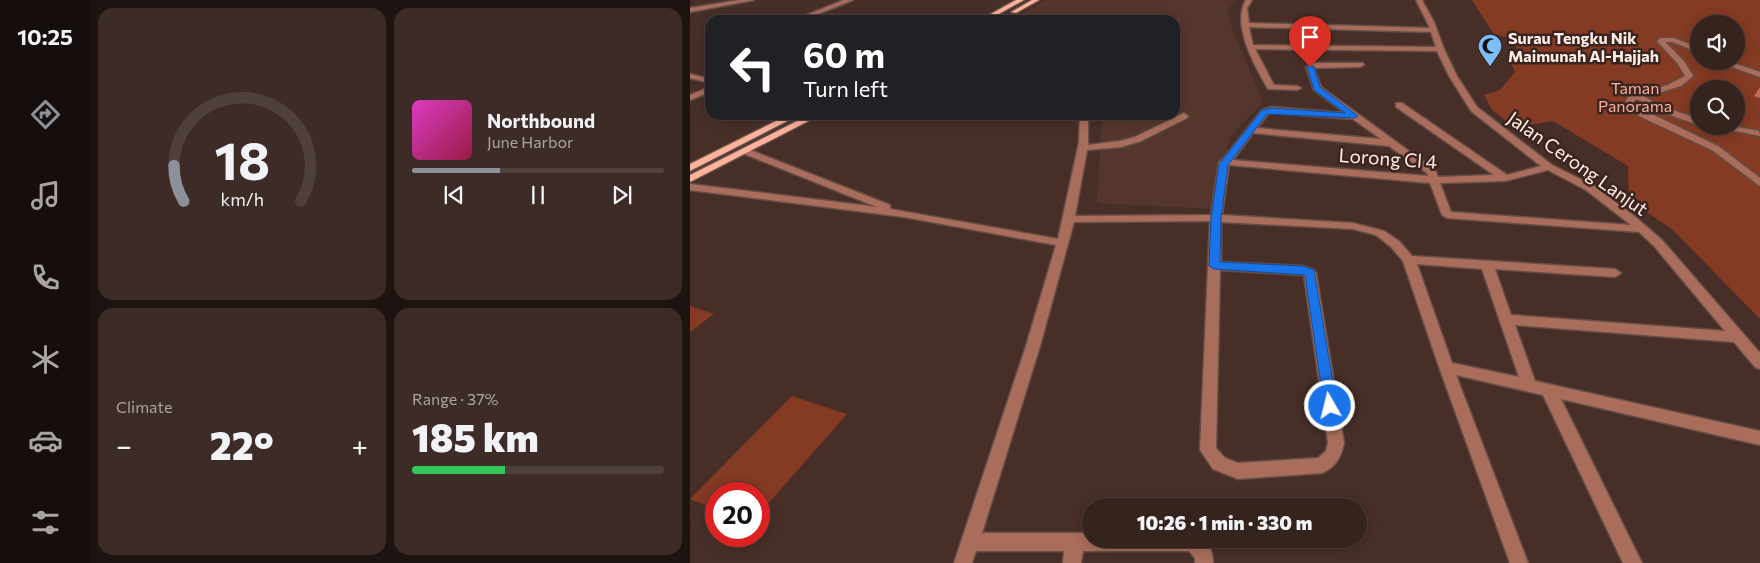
<!DOCTYPE html>
<html lang="en">
<head>
<meta charset="utf-8">
<style>
	:root { --surface:#35231e; --page:#3d2b27; --text:#f1f3f6; --muted:#aaa4a4; --line:#4f403c; --accent:#8c9099 }
	body { margin:0; font-family:Commissioner,sans-serif; background:var(--page); color:var(--text); height:100vh; display:flex; flex-direction:column; font-size:19px; white-space:nowrap }
	* { box-sizing:border-box; margin:0 }
	p { font-size:16px; color:var(--muted) }
	.icon { flex:none; width:28px; height:28px; fill:none; stroke:currentColor; stroke-width:2; stroke-linecap:round; stroke-linejoin:round }
	.map { position:relative; flex:1; overflow:hidden }
	.details { display:flex; flex-direction:column; gap:8px; padding:8px; background:#1d1310; width:600px }
	.details>* { flex:none }
	.guide { position:absolute; left:15px; top:15px; width:475px; height:105px; border-radius:15px; box-shadow:0 2px 12px #0003,0 0 0 1px var(--line); background:#202124; color:#fff; overflow:hidden }
	.fabs { position:absolute; left:1000px; top:15px; display:grid; gap:10px }
	.fabs a { display:grid; place-items:center; width:55px; height:55px; border-radius:50%; background:var(--surface); box-shadow:0 2px 12px #0003,0 0 0 1px var(--line); font-size:25px }
	.speed { position:absolute; left:15px; top:482px; display:flex; gap:10px; font-size:25px; font-weight:700; text-align:center }
	.speed>* { display:grid; place-content:center; width:65px; height:65px; border-radius:50%; background:var(--surface); box-shadow:0 2px 12px #0003,0 0 0 1px var(--line); line-height:1 }
	.speed .limit { border:8px solid #d22; background:#fff; color:#111 }
	.pin { position:absolute; display:grid; place-items:center; width:42px; height:42px; color:#fff; margin:-51px -21px; border-radius:50% 50% 50% 0; rotate:-45deg; box-shadow:0 0 5px #0007 }
	.pin .icon { rotate:45deg }
	.me { position:absolute; width:55px; margin:-28px; rotate:352deg; stroke-linejoin:round; filter:drop-shadow(0 0 4px #0008) }
	.turn { display:flex; align-items:center; gap:18px; height:105px; padding:0 15px; font-size:22px }
	.turn .icon { width:65px; height:65px; stroke-width:2.5 }
	.turn b { display:block; font-size:35px; line-height:42px }
	.big { font-size:38px; font-weight:800; line-height:1.1 }
	.details .card { flex:1; display:flex; flex-direction:column; justify-content:center; gap:8px; min-width:0; padding:0 18px; border-radius:15px; background:var(--page) }
	.details .dial { align-items:center; gap:0 }
	.dial svg { height:130px; overflow:visible; fill:none; stroke:var(--line); stroke-width:7; stroke-linecap:round; text-anchor:middle }
	.dial text { fill:var(--text); stroke:none }
	.song { display:flex; align-items:center; gap:15px }
	.cover { width:60px; height:60px; border-radius:8px; background:linear-gradient(135deg,hsl(310 70% 55%),hsl(340 70% 35%)) }
	.played { height:5px; border-radius:2px; background:linear-gradient(90deg,var(--accent) 35%,var(--line) 35%) }
	.keys { display:flex; justify-content:space-around; direction:ltr }
	.heat { display:flex; justify-content:space-between; align-items:center; font-size:28px; direction:ltr }
	.charge { height:8px; border-radius:4px; background:linear-gradient(90deg,#34c759 37%,var(--line) 0) }
	.details .tiles { flex:1; display:grid; gap:8px; grid-template-columns:repeat(2,1fr) }
	.trip { position:absolute; left:392px; top:498px; width:285px; height:50px; border-radius:25px; background:var(--surface); box-shadow:0 2px 12px #0003,0 0 0 1px var(--line); font-weight:800; line-height:50px; text-align:center }
	main { display:flex; flex:1; min-height:0 }
	.tab-bar { display:flex; flex-direction:column; width:90px; justify-content:space-around; align-items:center; background:#150e0c; color:var(--muted) }
	.tab-bar .icon { width:35px; height:35px }
	.tab-bar .selected { color:var(--accent) }
	.tab-bar b { font-size:22px; color:var(--text) }
	.map>svg:first-child { display:block }
	.built { fill:#55362d }
	.green { fill:#843a23; fill-rule:evenodd }
	.lines { fill:none; stroke-linecap:round; stroke-linejoin:round }
	.minor-casing { stroke:#644e47; stroke-width:3 }
	.major-casing { stroke:#644e47; stroke-width:3 }
	.minor { fill:#aa6d5b; fill-rule:evenodd }
	.major { fill:#feb29b; fill-rule:evenodd }
	.wall { fill:#bf6d54 }
	.route { fill:#1a73e8; stroke:#114b97 }
	.labels { text-anchor:middle; dominant-baseline:central; stroke-width:5; stroke-linejoin:round; paint-order:stroke }
	.far-poi-label { font-size:16px; font-weight:bold; fill:#ffefea; stroke:#3c251e; text-anchor:start }
	.far-park-label { font-size:16px; fill:#fab09a; stroke:#3c251e }
	.street-label { font-size:19px; fill:#ffefea; stroke:#3c251e }
</style>
</head>
<body>
<main>
<nav class="tab-bar">
<b>10:25</b>
<svg class="icon selected" aria-label="directions" viewBox="0 0 24 24"><path d="M12 3l9 9-9 9-9-9zM9 14v-3h6M13 9l2 2-2 2"/></svg>
<svg class="icon" aria-label="music" viewBox="0 0 24 24"><path d="M9 18V5l10-2v13"/><circle cx="6" cy="18" r="3"/><circle cx="16" cy="16" r="3"/></svg>
<svg class="icon" aria-label="phone" viewBox="0 0 24 24"><path d="M5 4h4l2 5-3 2q2 4 5 5l2-3 5 2v4C11 20 4 13 5 4z"/></svg>
<svg class="icon" aria-label="climate" viewBox="0 0 24 24"><path d="M12 3v18M4 7l16 10M4 17L20 7"/></svg>
<svg class="icon" aria-label="car" viewBox="0 0 24 24"><path d="M5 17H2v-5l4-1 3-4h7l3 4 3 1v5h-3M9 17h6M6 11h13"/><circle cx="7" cy="17" r="2"/><circle cx="17" cy="17" r="2"/></svg>
<svg class="icon" aria-label="filters" viewBox="0 0 24 24"><path d="M4 7h16M4 17h16"/><circle cx="9" cy="7" r="2"/><circle cx="15" cy="17" r="2"/></svg>
</nav>
<section class="details">
<div class="tiles">
<div class="card dial"><svg viewBox="0 0 100 80">
<path d="M14 69A42 42 0 1 1 86 69"/>
<path d="M14 69A42 42 0 0 1 8 47" stroke="#8c9099"/>
<text x="50" y="56" font-size="32" font-weight="700">18</text>
<text x="50" y="72" font-size="11">km/h</text>
</svg></div>
<div class="card">
<div class="song"><i class="cover"></i><div><b>Northbound</b><p>June Harbor</p></div></div>
<div class="played"></div>
<div class="keys"><svg class="icon" aria-label="previous" viewBox="0 0 24 24"><path d="M18 5L8 12l10 7zM5 5v14"/></svg><svg class="icon" aria-label="pause" viewBox="0 0 24 24"><path d="M8 5v14M16 5v14"/></svg><svg class="icon" aria-label="next" viewBox="0 0 24 24"><path d="M6 5l10 7-10 7zM19 5v14"/></svg></div>
</div>
<div class="card"><p>Climate</p>
<div class="heat"><a>−</a><b class="big">22°</b><a>+</a></div>
</div>
<div class="card"><p>Range · 37%</p><b class="big">185 km</b><div class="charge"></div></div>
</div>
</section>
<div class="map">
<svg width="1070" height="563" viewBox="0 0 1070 563">
	<rect width="100%" height="100%" fill="#472f28"/>
	<polygon class="built" points="357,0 547,0 537,10 543,31 573,102 539,138 527,209 407,203 412,115 485,115 485,20 320,20"/>
	<g class="green">
		<path d="M782,0h288v319l-87,-89 -44,-30 -1,-34 -75,-45 -39,6 -22,-17 -8,-15 16,-5 15,-18 -4,-9 13,-4 -13,-20 -18,-6zM1009,24h37v37h-37zM1009,89h37v37h-37z"/>
		<polygon points="0,306 24,314 0,332"/>
		<polygon points="102,396 157,414 69,514 69,494 26,494 26,509 0,499"/>
	</g>
	<g class="lines">
		<defs>
			<g id="minor">
				<polygon points="50,0 64,0 0,12 0,8"/>
				<polygon points="154,0 163,0 113,20 104,20"/>
				<path d="M556,0h6l-5,8 2,15 181,5 -14,-28h6l12,22 10,27 13,27 20,31 75,58 42,21 39,29 29,25 98,113v16l-5,-2 -21,-25 -219,-17 20,56 225,50v14l-199,-46 81,164h-19l-80,-168 -87,-20 72,188h-18l-71,-196 -36,-106 -12,-14 -15,-12 -23,-6 -132,-7v40l82,4 11,4 2,3 28,170c-3,14 -8,24 -22,30l-84,6 -25,-10 -13,-19 10,-229 -136,1 -34,124 -58,187h109v6h112c7,8 10,13 10,24h-18v-5l-6,-7h-106l-2,12h-18l1,-12h-88l-4,12h-18l72,-217 30,-101 -152,-28 -214,-27v-6l187,23 -135,-54 -2,-2 5,-3 145,57v4l168,30 21,-97 1,-27h8v30l32,-4 15,-4 49,-24 4,3 -1,2 -46,23 -20,6 -34,3 -12,66 136,-1 8,-53 4,-3 39,-49 10,-3 73,6 -31,-23 -8,-23 8,-4h49l1,2 -4,2 -46,1 7,19 114,83 3,7 56,-2 -98,-68v-4h6l105,72 34,-9 -70,-55 -22,-35 -12,-25 -182,-2 19,36 23,1 4,2 -4,2 -29,-1c-13,-22 -37,-65 -22,-89zM559,27l182,5 5,15 -183,-2zM582,113l81,6 28,20 -124,-11 11,-14zM563,133l136,13 38,27 1,3 -195,-16zM539,165l201,18 12,32 5,3 192,14 15,14 71,85 -214,-16 -16,-46 120,8 6,-4 -6,-4 -203,-13 -13,-15 -15,-10 -31,-8 -131,-8zM858,170l38,20 45,35 -180,-13 -11,-29 65,-2zM727,264l65,5 37,108 -67,-14zM530,270l84,5 24,168 -2,8 -8,7 -80,5 -13,-5 -9,-10z"/>
				<polygon points="984,38 1009,48 1009,53 983,42 975,42 994,61 1003,76 991,86 955,97 971,106 1009,119 1009,125 965,110 947,99 944,101 945,106 1028,146 1070,178 1070,186 1022,150 949,116 937,107 936,101 939,96 978,85 995,76 988,64 967,41 971,38"/>
				<polygon points="1025,61 1037,61 1070,72 1070,77"/>
				<polygon points="0,74 20,79 20,83 0,78"/>
				<polygon points="20,87 20,92 0,100 0,95"/>
				<polygon points="1022,126 1042,126 1069,131 1070,136"/>
			</g>
			<g id="major">
				<polygon points="326,0 334,0 298,20 290,20"/>
				<polygon points="342,0 349,0 326,13 321,12"/>
				<polygon points="98,115 109,115 0,171 0,164"/>
				<polygon points="119,115 130,115 0,182 0,175"/>
			</g>
		</defs>
		<use href="#minor" class="minor-casing"/>
		<use href="#major" class="major-casing"/>
		<use href="#minor" class="minor"/>
		<use href="#major" class="major"/>
	</g>
	<polygon class="wall" points="1070,87 1070,98 1064,96"/>
	<polygon class="route" points="620,65 624,67 630,87 668,116 664,118 577,114 538,165 531,218 530,262 613,266 624,270 647,406 645,411 640,412 636,411 634,406 615,275 524,269 519,266 521,218 529,164 572,110 582,108 655,113 624,90 617,67"/>
	<defs>
		<symbol id="mosque-pin" viewBox="-11 -11 22 30"><path d="M0 17L-7.5 6A9.5 9.5 0 1 1 7.5 6Z" fill="#7dbef9" stroke="#3c251e"/><path d="M3.5-4.9A6 6 0 1 0 3.5 4.9A5 5 0 1 1 3.5-4.9Z" fill="#111"/></symbol>
	</defs>
	<g fill-rule="evenodd">
		<use href="#mosque-pin" x="786" y="32" width="28" height="38"/>
	</g>
	<g class="labels">
		<g class="far-poi-label">
			<text x="818" y="37">Surau Tengku Nik<tspan x="818" dy="18">Maimunah Al-Hajjah</tspan></text>
		</g>
		<g class="far-park-label">
			<text x="945" y="87">Taman<tspan x="945" dy="18">Panorama</tspan></text>
		</g>
		<g class="street-label">
			<text transform="translate(698 158) rotate(4)">Lorong Cl 4</text>
			<text transform="translate(888 163) rotate(35)">Jalan Cerong Lanjut</text>
		</g>
	</g>
</svg>
<div class="fabs">
<a><svg class="icon" aria-label="sound" viewBox="0 0 24 24"><path d="M4 9h4l5-4v14l-5-4H4zM17 9q2 3 0 6"/></svg></a>
<a><svg class="icon" aria-label="search" viewBox="0 0 24 24"><circle cx="10" cy="10" r="6"/><path d="M15 15l6 6"/></svg></a>
</div>
<div class="speed"><div class="limit">20</div></div>
<div class="pin" style="left:620px;top:67px;background:#d93025"><svg class="icon" aria-label="arrive" viewBox="0 0 24 24"><path d="M6 21V4h12l-3 4 3 4H6"/></svg></div>
<svg class="me" style="left:640px;top:406px" viewBox="-20 -20 40 40"><circle r="17" fill="#1a73e8" stroke="#fff" stroke-width="3"/><path d="M0-11L8 9 0 5-8 9z" fill="#fff"/></svg>
<div class="trip">10:26 · 1 min · 330 m</div>
<div class="guide">
<div class="turn"><svg class="icon" aria-label="left" viewBox="0 0 24 24"><path d="M17 20v-9H6M10 6l-5 5 5 5"/></svg><div><b>60 m</b>Turn left</div></div>
</div>
</div>
</main>
</body>
</html>
